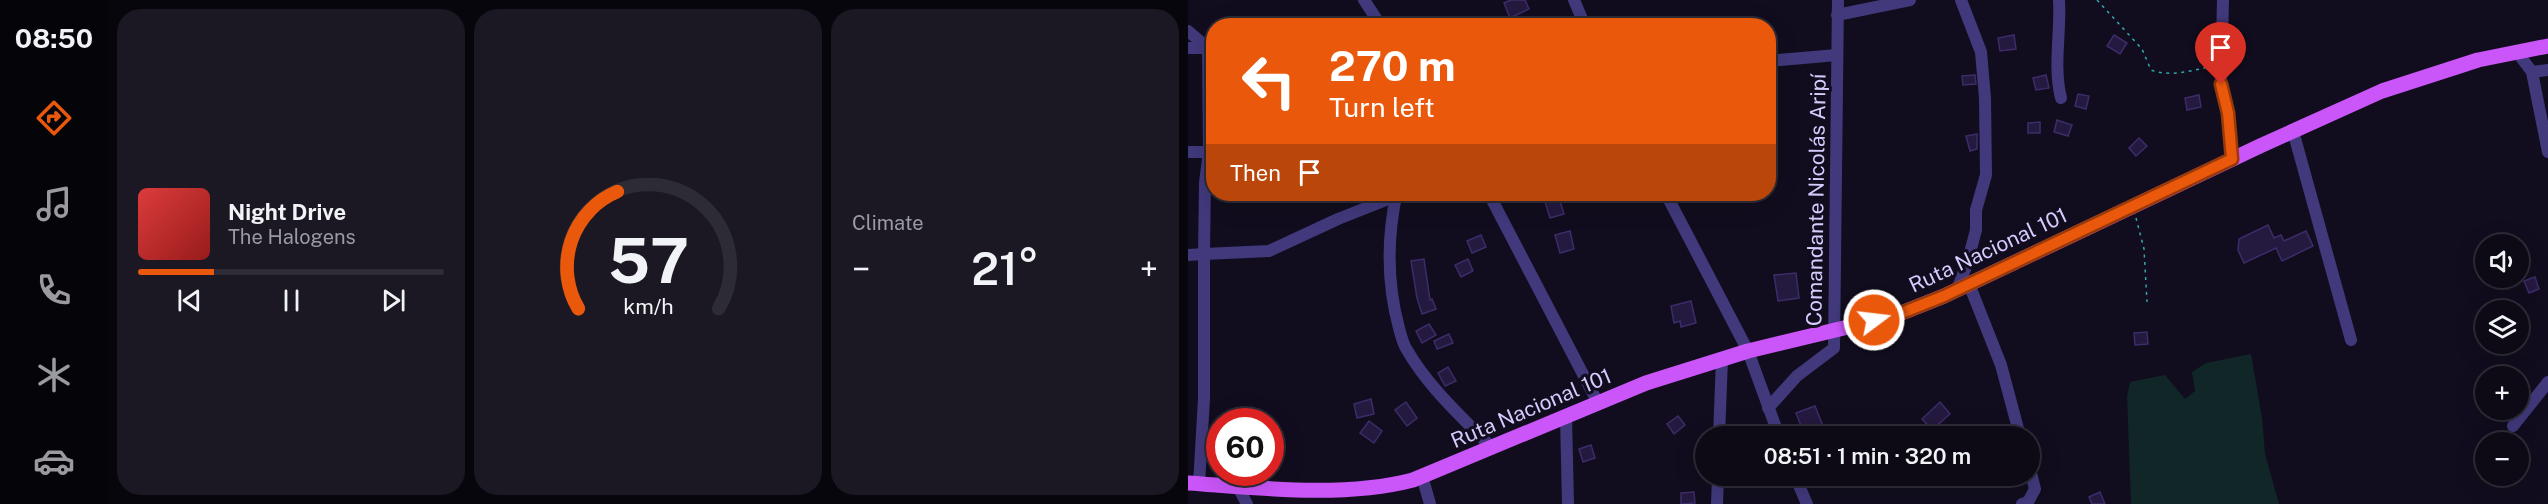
<!DOCTYPE html>
<html lang="en">
<head>
<meta charset="utf-8">
<style>
	:root { --surface:#0d0a16; --page:#1b1823; --text:#f1f3f6; --muted:#9a9aa1; --line:#2d2b35; --accent:#ea580c }
	body { margin:0; font-family:"Public Sans",sans-serif; background:var(--page); color:var(--text); height:100vh; display:flex; flex-direction:column; font-size:22px; white-space:nowrap }
	* { box-sizing:border-box; margin:0 }
	p { font-size:20px; color:var(--muted) }
	.icon { flex:none; width:33px; height:33px; fill:none; stroke:currentColor; stroke-width:2; stroke-linecap:round; stroke-linejoin:round }
	.map { position:relative; flex:1; overflow:hidden }
	.side { display:flex; flex-direction:column; gap:9px; padding:9px; background:#07060c; width:1080px }
	.side>* { flex:none }
	.hud { position:absolute; left:18px; top:18px; width:570px; height:183px; border-radius:24px; box-shadow:0 6px 24px #0002,0 0 0 2px var(--line); background:#ea580c; color:#fff; overflow:hidden }
	.controls { position:absolute; left:1287px; top:234px; display:grid; gap:12px }
	.controls a { display:grid; place-items:center; width:54px; height:54px; border-radius:50%; background:var(--surface); box-shadow:0 6px 24px #0002,0 0 0 2px var(--line); font-size:30px }
	.speed { position:absolute; left:18px; top:408px; display:flex; gap:12px; font-size:30px; font-weight:700; text-align:center }
	.speed>* { display:grid; place-content:center; width:78px; height:78px; border-radius:50%; background:var(--surface); box-shadow:0 6px 24px #0002,0 0 0 2px var(--line); line-height:1 }
	.speed .limit { border:9px solid #d22; background:#fff; color:#111 }
	.pin { position:absolute; display:grid; place-items:center; width:51px; height:51px; color:#fff; margin:-62px -26px; border-radius:50% 50% 50% 0; rotate:-45deg; box-shadow:0 0 6px #0007 }
	.pin .icon { rotate:45deg }
	.me { position:absolute; width:66px; margin:-33px; rotate:75deg; stroke-linejoin:round; filter:drop-shadow(0 0 4px #0008) }
	.turn { display:flex; align-items:center; gap:21px; height:126px; padding:0 24px; font-size:27px }
	.turn .icon { width:78px; height:78px; stroke-width:2.5 }
	.turn b { display:block; font-size:42px; line-height:51px }
	.then { display:flex; align-items:center; height:57px; padding:0 24px; background:#0003; gap:12px; font-size:22px }
	.big { font-size:45px; font-weight:600; line-height:1.1 }
	.side .tile { flex:1; display:flex; flex-direction:column; justify-content:center; gap:9px; min-width:0; padding:0 21px; border-radius:24px; background:var(--page) }
	.side .dial { align-items:center; gap:0 }
	.dial svg { height:156px; overflow:visible; fill:none; stroke:var(--line); stroke-width:7; stroke-linecap:round; text-anchor:middle }
	.dial text { fill:var(--text); stroke:none }
	.song { display:flex; align-items:center; gap:18px }
	.cover { width:72px; height:72px; border-radius:9px; background:linear-gradient(135deg,hsl(0 70% 55%),hsl(0 70% 35%)) }
	.played { height:6px; border-radius:3px; background:linear-gradient(90deg,var(--accent) 25%,var(--line) 25%) }
	.keys { display:flex; justify-content:space-around; direction:ltr }
	.heat { display:flex; justify-content:space-between; align-items:center; font-size:33px; direction:ltr }
	.side .tiles { flex:1; display:grid; gap:9px; grid-template-columns:repeat(3,1fr) }
	.trip { position:absolute; left:507px; top:426px; width:345px; height:60px; border-radius:30px; background:var(--surface); box-shadow:0 6px 24px #0002,0 0 0 2px var(--line); font-weight:600; line-height:60px; text-align:center }
	main { display:flex; flex:1; min-height:0 }
	.tab-bar { display:flex; flex-direction:column; width:108px; justify-content:space-around; align-items:center; background:#050409; color:var(--muted) }
	.tab-bar .icon { width:42px; height:42px }
	.tab-bar .active { color:var(--accent) }
	.tab-bar b { font-size:27px; color:var(--text) }
	.map>svg:first-child { display:block }
	.green { fill:#102627 }
	.building { fill:#24193e; stroke:#3d2c69; stroke-width:1.5 }
	.lines { fill:none; stroke-linecap:round; stroke-linejoin:round }
	.path { stroke:#31a8ab; stroke-width:1.5; stroke-dasharray:3 4.5; stroke-linecap:butt }
	.minor { stroke:#41397b; stroke-width:12 }
	.major { stroke:#ca56f9; stroke-width:15 }
	.route-casing { stroke:#983908; stroke-width:15 }
	.route { stroke:#ea580c; stroke-width:10 }
	.labels { text-anchor:middle; dominant-baseline:central; stroke-width:6; stroke-linejoin:round; paint-order:stroke }
	.street-label { font-size:21px; fill:#d5cbfd; stroke:#110d1e }
</style>
</head>
<body>
<main>
<nav class="tab-bar">
<b>08:50</b>
<svg class="icon active" aria-label="directions" viewBox="0 0 24 24"><path d="M12 3l9 9-9 9-9-9zM9 14v-3h6M13 9l2 2-2 2"/></svg>
<svg class="icon" aria-label="music" viewBox="0 0 24 24"><path d="M9 18V5l10-2v13"/><circle cx="6" cy="18" r="3"/><circle cx="16" cy="16" r="3"/></svg>
<svg class="icon" aria-label="phone" viewBox="0 0 24 24"><path d="M5 4h4l2 5-3 2q2 4 5 5l2-3 5 2v4C11 20 4 13 5 4z"/></svg>
<svg class="icon" aria-label="climate" viewBox="0 0 24 24"><path d="M12 3v18M4 7l16 10M4 17L20 7"/></svg>
<svg class="icon" aria-label="car" viewBox="0 0 24 24"><path d="M5 17H2v-5l4-1 3-4h7l3 4 3 1v5h-3M9 17h6M6 11h13"/><circle cx="7" cy="17" r="2"/><circle cx="17" cy="17" r="2"/></svg>
</nav>
<section class="side">
<div class="tiles">
<div class="tile">
<div class="song"><i class="cover"></i><div><b>Night Drive</b><p>The Halogens</p></div></div>
<div class="played"></div>
<div class="keys"><svg class="icon" aria-label="previous" viewBox="0 0 24 24"><path d="M18 5L8 12l10 7zM5 5v14"/></svg><svg class="icon" aria-label="pause" viewBox="0 0 24 24"><path d="M8 5v14M16 5v14"/></svg><svg class="icon" aria-label="next" viewBox="0 0 24 24"><path d="M6 5l10 7-10 7zM19 5v14"/></svg></div>
</div>
<div class="tile dial"><svg viewBox="0 0 100 80">
<path d="M14 69A42 42 0 1 1 86 69"/>
<path d="M14 69A42 42 0 0 1 34 9" stroke="#ea580c"/>
<text x="50" y="56" font-size="32" font-weight="700">57</text>
<text x="50" y="72" font-size="11">km/h</text>
</svg></div>
<div class="tile"><p>Climate</p>
<div class="heat"><a>−</a><b class="big">21°</b><a>+</a></div>
</div>
</div>
</section>
<div class="map">
<svg width="1360" height="504" viewBox="0 0 1360 504">
	<rect width="100%" height="100%" fill="#110d1e"/>
	<polygon class="green" points="1063,354 1074,418 1077,454 1091,504 943,504 939,396 942,382 977,375 997,399 1007,391 1004,372 1018,363"/>
	<g class="building">
		<polygon points="323,0 337,0 341,9 322,18 316,3"/>
		<polygon points="826,35 828,49 812,51 810,38"/>
		<polygon points="926,35 939,43 932,54 919,46"/>
		<polygon points="787,75 788,84 775,85 774,76"/>
		<polygon points="858,75 861,88 848,90 845,78"/>
		<polygon points="890,94 901,96 898,109 887,106"/>
		<polygon points="1011,95 1013,107 999,110 997,98"/>
		<polygon points="869,120 884,125 880,136 866,132"/>
		<polygon points="852,122 852,133 840,133 840,123"/>
		<polygon points="789,134 789,149 782,151 778,136"/>
		<polygon points="951,138 959,146 948,156 941,148"/>
		<polygon points="371,198 376,214 362,218 357,202"/>
		<polygon points="1080,225 1086,238 1093,235 1096,241 1118,231 1125,246 1094,261 1088,248 1056,263 1050,250 1051,239"/>
		<polygon points="382,231 386,249 372,253 367,235"/>
		<polygon points="293,235 298,247 284,253 279,241"/>
		<polygon points="236,259 242,300 244,299 248,309 234,314 229,298 223,261"/>
		<polygon points="280,259 285,271 273,277 267,265"/>
		<polygon points="608,273 611,298 590,301 586,275"/>
		<polygon points="1347,277 1351,289 1341,293 1336,281"/>
		<polygon points="503,301 508,323 493,327 492,321 486,323 483,306"/>
		<polygon points="241,324 248,335 234,343 228,331"/>
		<polygon points="959,332 960,344 947,345 946,333"/>
		<polygon points="261,334 265,343 249,349 246,341"/>
		<polygon points="260,367 268,381 257,386 250,373"/>
		<polygon points="183,399 186,414 169,418 166,404"/>
		<polygon points="218,402 229,418 219,426 207,410"/>
		<polygon points="752,402 762,414 744,430 734,419"/>
		<polygon points="627,406 639,436 617,436 608,413"/>
		<polygon points="490,416 497,425 486,434 479,424"/>
		<polygon points="181,421 194,431 186,443 172,433"/>
		<polygon points="403,445 407,458 395,462 391,449"/>
		<polygon points="506,492 507,503 493,504 493,493"/>
		<polygon points="912,492 917,504 904,504 901,497"/>
	</g>
	<g class="lines">
		<g class="path">
			<path d="M909,0l45,49 9,21c19,7 39,1 58,-3"/>
			<polyline points="69,194 96,200 115,194"/>
			<polyline points="948,218 956,249 959,302"/>
		</g>
		<g class="minor">
			<polyline points="176,0 193,26"/>
			<polyline points="386,0 397,26"/>
			<path d="M871,0c2,33 -6,66 2,98"/>
			<polyline points="1035,0 1033,84 1040,113 1044,159"/>
			<polyline points="649,15 722,0"/>
			<polyline points="0,31 20,48 21,152 17,182 16,254 0,255"/>
			<polyline points="0,48 20,48"/>
			<polyline points="1329,52 1344,72 1360,152"/>
			<polyline points="580,61 649,55"/>
			<polyline points="1344,72 1360,70"/>
			<polyline points="1105,131 1163,340"/>
			<polyline points="0,152 21,152"/>
			<path d="M213,194l-5,2c-9,44 -9,88 3,132 2,8 4,16 8,22 22,38 55,67 85,98"/>
			<polyline points="301,194 410,403"/>
			<polyline points="478,194 560,351 591,436"/>
			<polyline points="781,284 813,365 832,436"/>
			<polyline points="769,290 779,264 788,230 788,210 798,175 797,98 793,52 773,0"/>
			<polyline points="580,408 609,376 646,348 650,0"/>
			<polyline points="378,417 380,504"/>
			<polyline points="1325,426 1360,382"/>
			<polyline points="531,436 534,359"/>
			<polyline points="234,476 242,504"/>
			<polyline points="607,476 619,504"/>
			<polyline points="11,484 16,399 16,254 81,251 150,219 208,196"/>
			<polyline points="50,487 59,504"/>
			<polyline points="529,504 530,476"/>
			<polyline points="834,504 840,502 847,489 842,469"/>
		</g>
		<path class="major" d="M0,483c71,5 156,15 225,-3l233,-97 102,-32 146,-35 50,-20 316,-150 122,-55 96,-31 70,-14"/>
	</g>
	<g class="lines">
		<defs>
			<polyline id="route" points="686,320 706,316 756,296 1044,159 1040,113 1033,84"/>
		</defs>
		<use href="#route" class="route-casing"/>
		<use href="#route" class="route"/>
	</g>
	<g class="labels">
		<g class="street-label">
			<text transform="translate(628 200) rotate(-89)">Comandante Nicolás Aripí</text>
			<text transform="translate(800 250) rotate(-25)">Ruta Nacional 101</text>
			<text transform="translate(343 408) rotate(-23)">Ruta Nacional 101</text>
		</g>
	</g>
</svg>
<div class="controls">
<a><svg class="icon" aria-label="sound" viewBox="0 0 24 24"><path d="M4 9h4l5-4v14l-5-4H4zM17 9q2 3 0 6"/></svg></a>
<a><svg class="icon" aria-label="layers" viewBox="0 0 24 24"><path d="M12 4l9 5-9 5-9-5zM3 14l9 5 9-5"/></svg></a>
<a>+</a>
<a>−</a>
</div>
<div class="speed"><div class="limit">60</div></div>
<div class="pin" style="left:1033px;top:84px;background:#d93025"><svg class="icon" aria-label="arrive" viewBox="0 0 24 24"><path d="M6 21V4h12l-3 4 3 4H6"/></svg></div>
<svg class="me" style="left:686px;top:320px" viewBox="-20 -20 40 40"><circle r="17" fill="#ea580c" stroke="#fff" stroke-width="3"/><path d="M0-11L8 9 0 5-8 9z" fill="#fff"/></svg>
<div class="trip">08:51 · 1 min · 320 m</div>
<div class="hud">
<div class="turn"><svg class="icon" aria-label="left" viewBox="0 0 24 24"><path d="M17 20v-9H6M10 6l-5 5 5 5"/></svg><div><b>270 m</b>Turn left</div></div>
<div class="then">Then<svg class="icon" aria-label="arrive" viewBox="0 0 24 24"><path d="M6 21V4h12l-3 4 3 4H6"/></svg></div>
</div>
</div>
</main>
</body>
</html>
